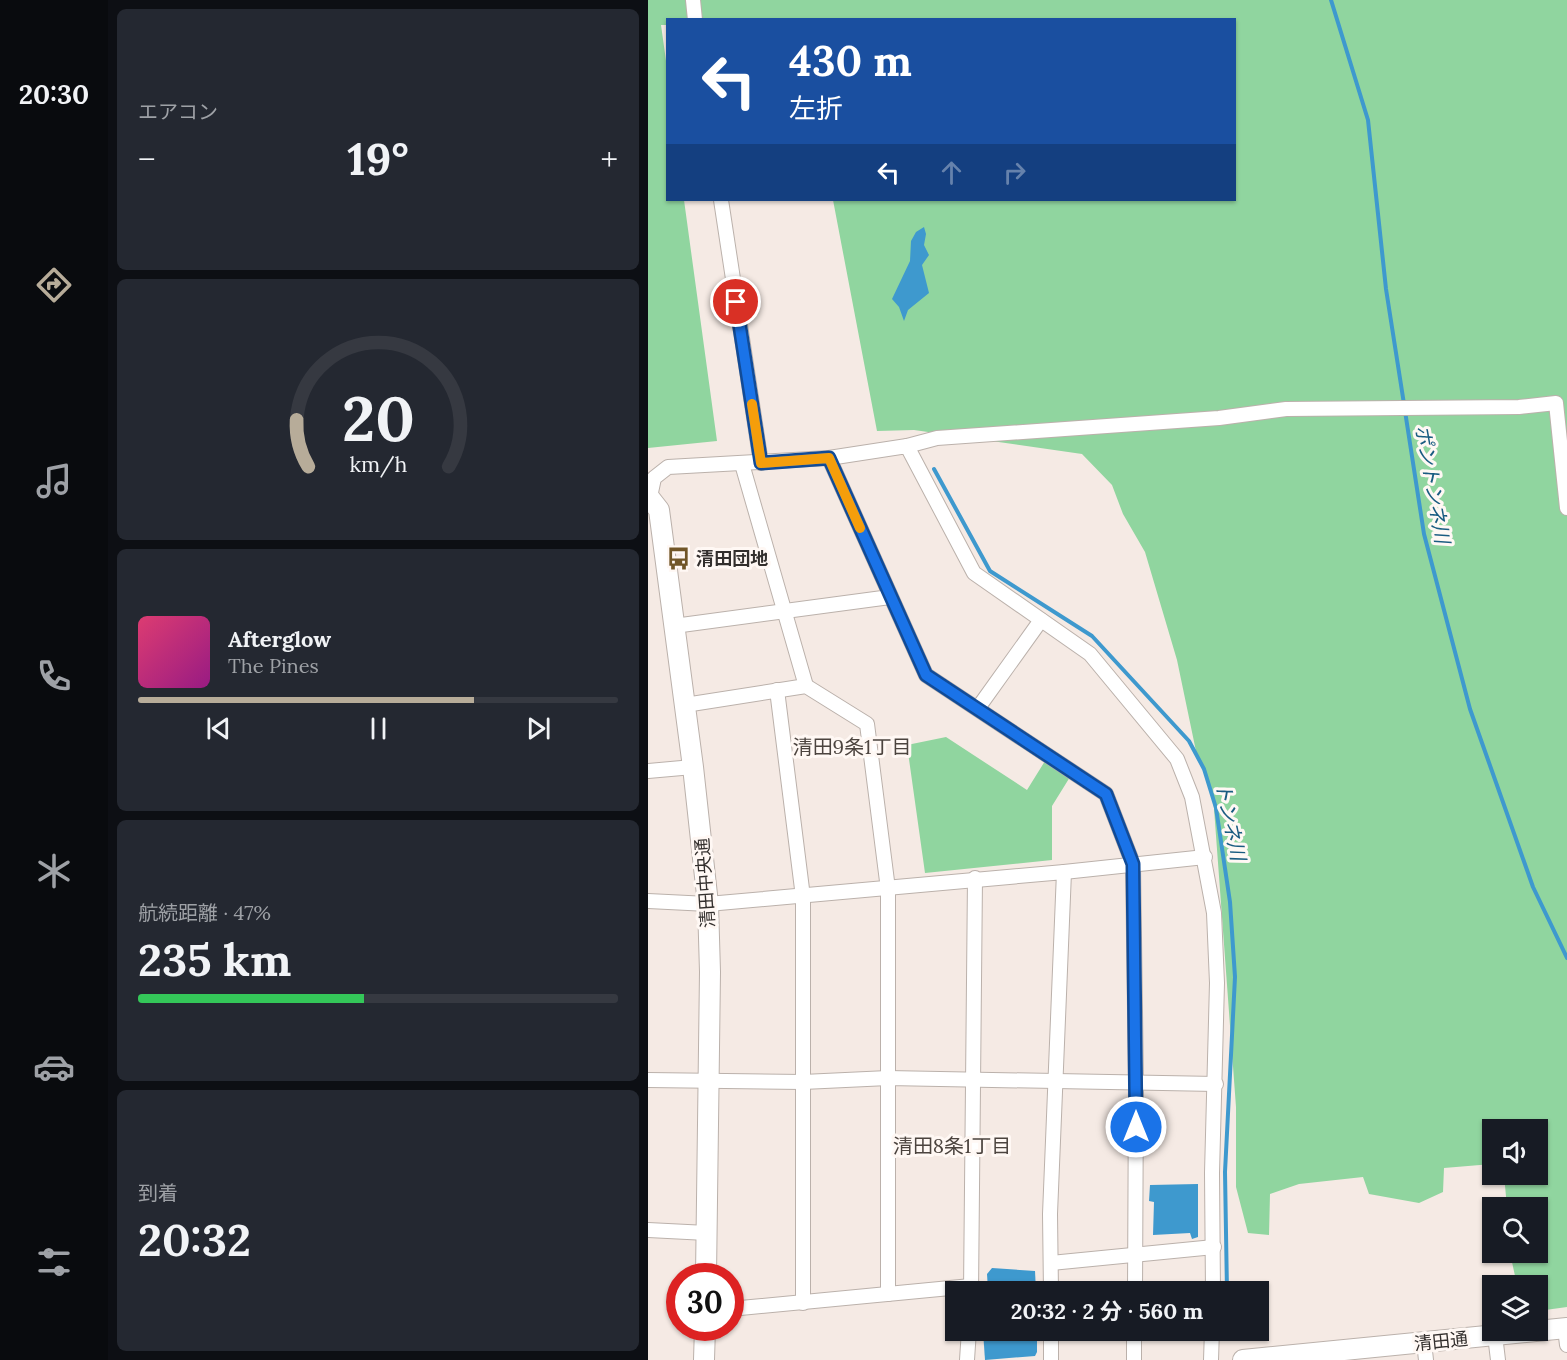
<!DOCTYPE html>
<html lang="ja">
<head>
<meta charset="utf-8">
<style>
	:root { --surface:#171b24; --page:#242831; --text:#f1f3f6; --muted:#9ea1a6; --line:#363941; --accent:#b7ac99 }
	body { margin:0; font-family:Lora,"Noto Sans JP",serif; background:var(--page); color:var(--text); height:100vh; display:flex; flex-direction:column; font-size:22px; white-space:nowrap }
	* { box-sizing:border-box; margin:0 }
	p { font-size:20px; color:var(--muted) }
	.icon { flex:none; width:33px; height:33px; fill:none; stroke:currentColor; stroke-width:2; stroke-linecap:round; stroke-linejoin:round }
	.map { position:relative; flex:1; overflow:hidden }
	.drawer { display:flex; flex-direction:column; gap:9px; padding:9px; background:#0d0f14; width:540px }
	.drawer>* { flex:none }
	.top-card { position:absolute; left:18px; top:18px; width:570px; height:183px; border-radius:0px; box-shadow:0 2px 4px #0004; background:#1a4fa0; color:#fff; overflow:hidden }
	.fabs { position:absolute; left:834px; top:1119px; display:grid; gap:12px }
	.fabs a { display:grid; place-items:center; width:66px; height:66px; border-radius:0px; background:var(--surface); box-shadow:0 2px 4px #0004; font-size:30px }
	.speed { position:absolute; left:18px; top:1263px; display:flex; gap:12px; font-size:30px; font-weight:700; text-align:center }
	.speed>* { display:grid; place-content:center; width:78px; height:78px; border-radius:50%; background:var(--surface); box-shadow:0 2px 4px #0004; line-height:1 }
	.speed .limit { border:9px solid #d22; background:#fff; color:#111 }
	.pin { position:absolute; display:grid; place-items:center; width:51px; height:51px; color:#fff; margin:-26px; border:3px solid #fff; border-radius:50%; box-shadow:0 2px 6px #0007 }
	.me { position:absolute; width:66px; margin:-33px; rotate:0deg; stroke-linejoin:round; filter:drop-shadow(0 0 4px #0008) }
	.turn { display:flex; align-items:center; gap:21px; height:126px; padding:0 24px; font-size:27px }
	.turn .icon { width:78px; height:78px; stroke-width:2.5 }
	.turn b { display:block; font-size:42px; line-height:51px }
	.lanes { display:flex; align-items:center; height:57px; padding:0 24px; background:#0003; justify-content:center; gap:30px; direction:ltr }
	.lanes .off { opacity:.35 }
	.big { font-size:45px; font-weight:700; line-height:1.1 }
	.drawer .tile { flex:1; display:flex; flex-direction:column; justify-content:center; gap:9px; min-width:0; padding:0 21px; border-radius:9px; background:var(--page) }
	.drawer .dial { align-items:center; gap:0 }
	.dial svg { height:156px; overflow:visible; fill:none; stroke:var(--line); stroke-width:7; stroke-linecap:round; text-anchor:middle }
	.dial text { fill:var(--text); stroke:none }
	.song { display:flex; align-items:center; gap:18px }
	.cover { width:72px; height:72px; border-radius:9px; background:linear-gradient(135deg,hsl(340 70% 55%),hsl(310 70% 35%)) }
	.played { height:6px; border-radius:3px; background:linear-gradient(90deg,var(--accent) 70%,var(--line) 70%) }
	.keys { display:flex; justify-content:space-around; direction:ltr }
	.heat { display:flex; justify-content:space-between; align-items:center; font-size:33px; direction:ltr }
	.charge { height:9px; border-radius:4px; background:linear-gradient(90deg,#34c759 47%,var(--line) 0) }
	.trip { position:absolute; left:297px; top:1281px; width:324px; height:60px; border-radius:0px; background:var(--surface); box-shadow:0 2px 4px #0004; font-weight:700; line-height:60px; text-align:center }
	main { display:flex; flex:1; min-height:0 }
	.tab-bar { display:flex; flex-direction:column; width:108px; justify-content:space-around; align-items:center; background:#090b0e; color:var(--muted) }
	.tab-bar .icon { width:42px; height:42px }
	.tab-bar .current { color:var(--accent) }
	.tab-bar b { font-size:27px; color:var(--text) }
	.map>svg:first-child { display:block }
	.green { fill:#90d59f }
	.water { fill:#3e99ce }
	.lines { fill:none; stroke-linecap:round; stroke-linejoin:round }
	.stream { stroke:#3e99ce; stroke-width:4 }
	.street-casing { stroke:#bbb1ab; stroke-width:16 }
	.secondary-casing { stroke:#bbb1ab; stroke-width:22 }
	.street { stroke:#fff; stroke-width:14 }
	.secondary { stroke:#fff; stroke-width:20 }
	.route-casing { stroke:#114b97; stroke-width:15 }
	.route { stroke:#1a73e8; stroke-width:10 }
	.slow { stroke:#f59e0b; stroke-width:10 }
	.labels { text-anchor:middle; dominant-baseline:central; stroke-width:6; stroke-linejoin:round; paint-order:stroke }
	.poi-label { font-size:18px; font-weight:bold; fill:#332f2d; stroke:#fff8f4; text-anchor:start }
	.street-label { font-size:18px; fill:#332f2d; stroke:#fff8f4 }
	.water-label { font-size:20px; font-style:italic; fill:#1a5c81; stroke:#fff8f4 }
	.neighbourhood-label { font-size:20px; fill:#4c443f; stroke:#fff8f4 }
</style>
</head>
<body>
<main>
<nav class="tab-bar">
<b>20:30</b>
<svg class="icon current" aria-label="directions" viewBox="0 0 24 24"><path d="M12 3l9 9-9 9-9-9zM9 14v-3h6M13 9l2 2-2 2"/></svg>
<svg class="icon" aria-label="music" viewBox="0 0 24 24"><path d="M9 18V5l10-2v13"/><circle cx="6" cy="18" r="3"/><circle cx="16" cy="16" r="3"/></svg>
<svg class="icon" aria-label="phone" viewBox="0 0 24 24"><path d="M5 4h4l2 5-3 2q2 4 5 5l2-3 5 2v4C11 20 4 13 5 4z"/></svg>
<svg class="icon" aria-label="climate" viewBox="0 0 24 24"><path d="M12 3v18M4 7l16 10M4 17L20 7"/></svg>
<svg class="icon" aria-label="car" viewBox="0 0 24 24"><path d="M5 17H2v-5l4-1 3-4h7l3 4 3 1v5h-3M9 17h6M6 11h13"/><circle cx="7" cy="17" r="2"/><circle cx="17" cy="17" r="2"/></svg>
<svg class="icon" aria-label="filters" viewBox="0 0 24 24"><path d="M4 7h16M4 17h16"/><circle cx="9" cy="7" r="2"/><circle cx="15" cy="17" r="2"/></svg>
</nav>
<section class="drawer">
<div class="tile"><p>エアコン</p>
<div class="heat"><a>−</a><b class="big">19°</b><a>+</a></div>
</div>
<div class="tile dial"><svg viewBox="0 0 100 80">
<path d="M14 69A42 42 0 1 1 86 69"/>
<path d="M14 69A42 42 0 0 1 8 45" stroke="#b7ac99"/>
<text x="50" y="56" font-size="32" font-weight="700">20</text>
<text x="50" y="72" font-size="11">km/h</text>
</svg></div>
<div class="tile">
<div class="song"><i class="cover"></i><div><b>Afterglow</b><p>The Pines</p></div></div>
<div class="played"></div>
<div class="keys"><svg class="icon" aria-label="previous" viewBox="0 0 24 24"><path d="M18 5L8 12l10 7zM5 5v14"/></svg><svg class="icon" aria-label="pause" viewBox="0 0 24 24"><path d="M8 5v14M16 5v14"/></svg><svg class="icon" aria-label="next" viewBox="0 0 24 24"><path d="M6 5l10 7-10 7zM19 5v14"/></svg></div>
</div>
<div class="tile"><p>航続距離 · 47%</p><b class="big">235 km</b><div class="charge"></div></div>
<div class="tile"><p>到着</p><b class="big">20:32</b></div>
</section>
<div class="map">
<svg width="919" height="1360" viewBox="0 0 919 1360">
	<rect width="100%" height="100%" fill="#f5eae4"/>
	<g class="green">
		<polygon points="0,0 919,0 919,1307 890,1311 890,1286 869,1285 862,1253 890,1252 890,1208 859,1207 856,1175 890,1174 890,1130 844,1130 844,1164 796,1168 795,1192 771,1203 721,1194 715,1177 651,1184 622,1194 621,1235 600,1233 588,1187 588,1107 565,795 549,756 529,660 497,552 475,514 464,485 434,454 266,430 229,431 185,200 586,200 586,20 20,20 19,25 13,25 20,75 20,200 36,200 69,441 0,448"/>
		<polygon points="298,737 379,790 397,761 422,777 404,806 404,860 277,873 259,745"/>
	</g>
	<g class="water">
		<polygon points="276,227 278,234 276,245 281,255 274,265 281,293 260,310 256,321 251,307 244,299 262,261 263,241 268,232"/>
		<polygon points="550,1184 550,1237 544,1239 542,1233 505,1235 506,1202 501,1201 502,1185"/>
		<polygon points="344,1268 387,1271 388,1291 340,1291 339,1274"/>
		<polygon points="335,1331 389,1331 389,1352 387,1356 337,1360"/>
	</g>
	<g class="lines">
		<g class="stream">
			<polyline points="683,0 720,120 738,289 756,404"/>
			<polyline points="757,411 776,534 822,709 885,887 919,958"/>
			<polyline points="286,469 342,571 444,636 541,741 556,769 568,808 582,902 587,977 577,1172 579,1292"/>
			<polyline points="577,1335 577,1330"/>
		</g>
		<defs>
			<g id="street">
				<polyline points="45,0 47,20"/>
				<polyline points="73,200 113,463"/>
				<polyline points="259,446 289,438 571,418 638,409 871,407 908,403 919,508"/>
				<polyline points="181,458 278,675 458,794 485,864 488,1084 487,1292"/>
				<polyline points="94,464 158,686"/>
				<polyline points="2,497 6,478 20,467 181,458 259,446 326,573 442,654 529,759 544,797 566,913 569,983 564,1173 565,1292"/>
				<polyline points="26,626 242,597"/>
				<polyline points="129,690 155,897 155,1303"/>
				<polyline points="37,705 158,686 219,724 240,889 240,1294"/>
				<polyline points="330,708 393,620"/>
				<polyline points="0,771 45,767"/>
				<polyline points="416,872 557,857"/>
				<polyline points="0,901 60,904 416,872 402,1214 403,1292"/>
				<polyline points="0,1080 155,1082 240,1078 568,1084"/>
				<polyline points="0,1230 59,1233"/>
				<polyline points="403,1263 566,1247"/>
				<polyline points="323,1292 327,878"/>
				<polyline points="82,1309 323,1286"/>
				<polyline points="917,1328 919,1345"/>
				<polyline points="847,1335 850,1360"/>
				<polyline points="776,1342 778,1360"/>
				<polyline points="319,1360 321,1330"/>
				<polyline points="403,1360 403,1330"/>
				<polyline points="486,1360 486,1330"/>
				<polyline points="563,1360 564,1330"/>
			</g>
			<g id="secondary">
				<polyline points="0,496 11,510 45,767 60,904 62,972 58,1276"/>
				<polyline points="56,1360 57,1328"/>
				<polyline points="595,1360 919,1328"/>
			</g>
		</defs>
		<use href="#street" class="street-casing"/>
		<use href="#secondary" class="secondary-casing"/>
		<use href="#street" class="street"/>
		<use href="#secondary" class="secondary"/>
	</g>
	<g class="lines">
		<defs>
			<polyline id="route" points="88,302 113,463 181,458 278,675 458,794 485,864 488,1127"/>
		</defs>
		<use href="#route" class="route-casing"/>
		<use href="#route" class="route"/>
		<polyline class="slow" points="104,404 113,463 181,458 212,528"/>
	</g>
	<defs>
		<symbol id="bus-bare" viewBox="-9 -9 18 18"><path d="M-5-6H5V4H4V6H2V4H-2V6H-4V4H-5ZM-3.5-4V0h7V-4ZM-3.5 1.2v1.5H-2V1.2ZM2 1.2v1.5H3.5V1.2Z" fill="#715628" stroke="#fff8f4" stroke-width="2.5" paint-order="stroke"/></symbol>
	</defs>
	<g fill-rule="evenodd">
		<use href="#bus-bare" x="14" y="542" width="33" height="33"/>
	</g>
	<g class="labels">
		<g class="poi-label">
			<text x="48" y="558">清田団地</text>
		</g>
		<g class="street-label">
			<text transform="translate(57 883) rotate(-94)">清田中央通</text>
			<text transform="translate(793 1341) rotate(-6)">清田通</text>
		</g>
		<g class="water-label">
			<text transform="translate(785 484) rotate(80)">ポントンネ川</text>
			<text transform="translate(583 821) rotate(78)">トンネ川</text>
		</g>
		<g class="neighbourhood-label">
			<text x="204" y="746">清田9条1丁目</text>
			<text x="304" y="1145">清田8条1丁目</text>
		</g>
	</g>
</svg>
<div class="fabs">
<a><svg class="icon" aria-label="sound" viewBox="0 0 24 24"><path d="M4 9h4l5-4v14l-5-4H4zM17 9q2 3 0 6"/></svg></a>
<a><svg class="icon" aria-label="search" viewBox="0 0 24 24"><circle cx="10" cy="10" r="6"/><path d="M15 15l6 6"/></svg></a>
<a><svg class="icon" aria-label="layers" viewBox="0 0 24 24"><path d="M12 4l9 5-9 5-9-5zM3 14l9 5 9-5"/></svg></a>
</div>
<div class="speed"><div class="limit">30</div></div>
<div class="pin" style="left:88px;top:302px;background:#d93025"><svg class="icon" aria-label="arrive" viewBox="0 0 24 24"><path d="M6 21V4h12l-3 4 3 4H6"/></svg></div>
<svg class="me" style="left:488px;top:1127px" viewBox="-20 -20 40 40"><circle r="17" fill="#1a73e8" stroke="#fff" stroke-width="3"/><path d="M0-11L8 9 0 5-8 9z" fill="#fff"/></svg>
<div class="trip">20:32 · 2 分 · 560 m</div>
<div class="top-card">
<div class="turn"><svg class="icon" aria-label="left" viewBox="0 0 24 24"><path d="M17 20v-9H6M10 6l-5 5 5 5"/></svg><div><b>430 m</b>左折</div></div>
<div class="lanes"><svg class="icon" aria-label="left" viewBox="0 0 24 24"><path d="M17 20v-9H6M10 6l-5 5 5 5"/></svg><svg class="icon off" aria-label="ahead" viewBox="0 0 24 24"><path d="M12 20V5M6 11l6-6 6 6"/></svg><svg class="icon off" aria-label="right" viewBox="0 0 24 24"><path d="M7 20v-9h11M14 6l5 5-5 5"/></svg></div>
</div>
</div>
</main>
</body>
</html>
